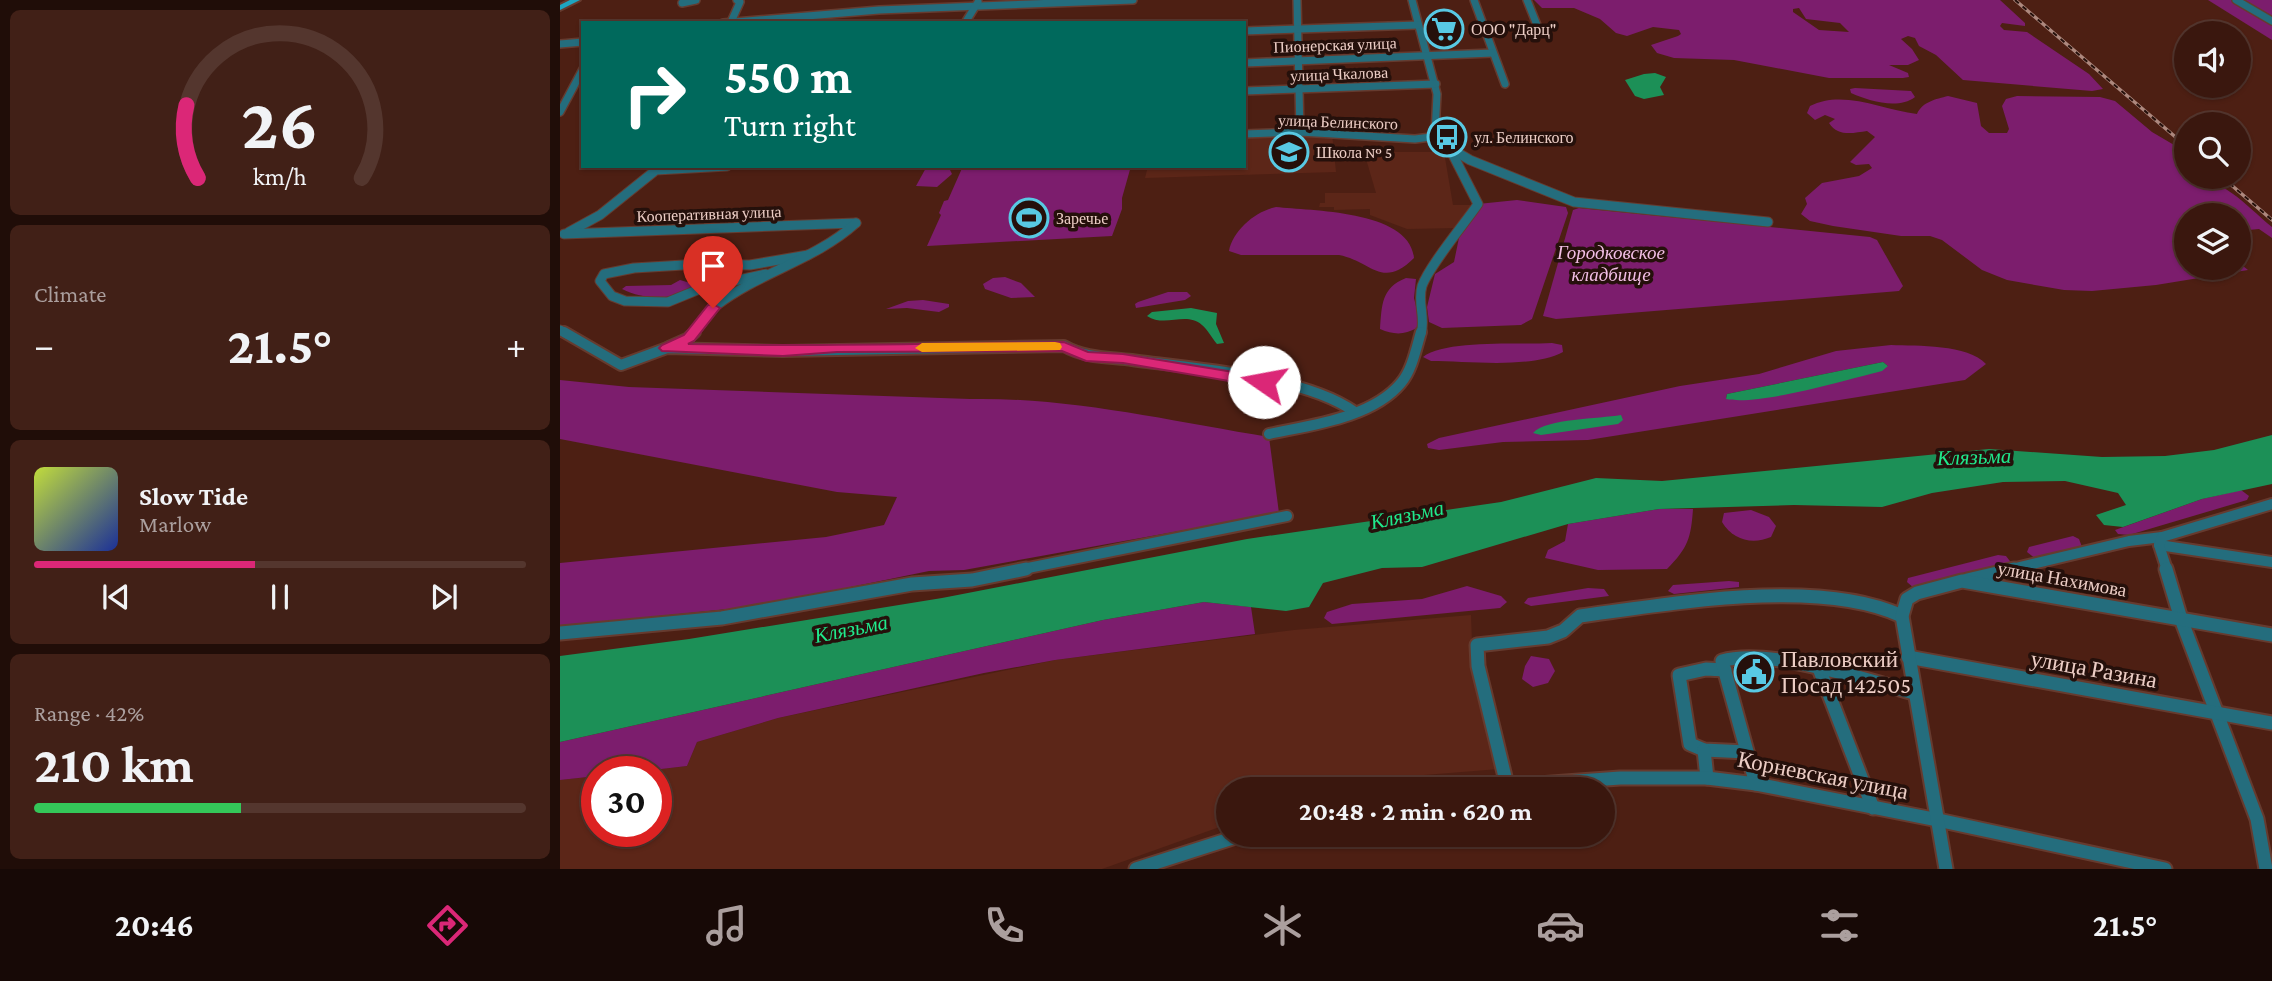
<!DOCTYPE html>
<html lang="en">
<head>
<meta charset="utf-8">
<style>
	:root { --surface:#3a170e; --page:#412017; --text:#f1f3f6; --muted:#ab9f9e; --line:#54362e; --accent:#db2777 }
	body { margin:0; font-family:"Crimson Pro",serif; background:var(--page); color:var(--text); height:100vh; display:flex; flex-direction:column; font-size:26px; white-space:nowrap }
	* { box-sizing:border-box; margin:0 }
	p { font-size:23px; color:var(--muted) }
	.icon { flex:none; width:38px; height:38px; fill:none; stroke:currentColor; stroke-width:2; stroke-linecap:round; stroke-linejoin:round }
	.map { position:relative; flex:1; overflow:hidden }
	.details { display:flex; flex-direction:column; gap:10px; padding:10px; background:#200d08; width:560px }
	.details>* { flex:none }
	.top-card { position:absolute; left:21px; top:21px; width:665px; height:147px; border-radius:0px; box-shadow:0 2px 5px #0004,0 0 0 2px var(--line); background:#00695c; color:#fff; overflow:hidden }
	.buttons { position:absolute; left:1614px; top:21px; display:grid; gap:14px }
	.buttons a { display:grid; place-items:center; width:77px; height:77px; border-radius:50%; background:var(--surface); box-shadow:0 2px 5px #0004,0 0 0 2px var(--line); font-size:35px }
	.speed { position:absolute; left:21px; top:756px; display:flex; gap:14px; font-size:35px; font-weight:700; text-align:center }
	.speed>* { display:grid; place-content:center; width:91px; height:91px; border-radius:50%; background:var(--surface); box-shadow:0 2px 5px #0004,0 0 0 2px var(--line); line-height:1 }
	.speed .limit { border:10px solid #d22; background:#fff; color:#111 }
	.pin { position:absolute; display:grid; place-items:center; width:60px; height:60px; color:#fff; margin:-72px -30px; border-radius:50% 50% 50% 0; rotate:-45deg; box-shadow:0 0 7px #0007 }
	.pin .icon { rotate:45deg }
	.me { position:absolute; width:77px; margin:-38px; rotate:282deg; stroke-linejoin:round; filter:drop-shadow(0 0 5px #0008) }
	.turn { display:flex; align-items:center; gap:24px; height:147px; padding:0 28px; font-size:32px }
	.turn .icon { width:91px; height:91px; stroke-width:2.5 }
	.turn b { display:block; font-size:49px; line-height:60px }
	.big { font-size:52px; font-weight:700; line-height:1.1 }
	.details .card { flex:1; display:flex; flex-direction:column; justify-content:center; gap:10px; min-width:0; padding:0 24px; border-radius:10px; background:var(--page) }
	.details .dial { align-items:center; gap:0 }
	.dial svg { height:182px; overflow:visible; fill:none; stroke:var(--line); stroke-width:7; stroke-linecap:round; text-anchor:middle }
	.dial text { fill:var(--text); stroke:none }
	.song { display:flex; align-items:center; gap:21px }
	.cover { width:84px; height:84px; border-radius:10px; background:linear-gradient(135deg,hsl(70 70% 55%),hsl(230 70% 35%)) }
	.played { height:7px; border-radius:4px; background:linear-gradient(90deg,var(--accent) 45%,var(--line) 45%) }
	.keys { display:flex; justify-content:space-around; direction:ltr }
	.heat { display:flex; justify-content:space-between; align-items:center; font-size:38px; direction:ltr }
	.charge { height:10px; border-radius:5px; background:linear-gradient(90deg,#34c759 42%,var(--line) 0) }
	.trip { position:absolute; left:656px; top:777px; width:399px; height:70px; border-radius:35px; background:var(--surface); box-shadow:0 2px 5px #0004,0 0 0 2px var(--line); font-weight:700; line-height:70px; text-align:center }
	.tab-bar { display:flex; height:112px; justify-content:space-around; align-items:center; background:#170906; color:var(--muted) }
	.tab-bar .icon { width:49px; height:49px }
	.tab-bar .on { color:var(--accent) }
	.tab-bar b { font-size:32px; color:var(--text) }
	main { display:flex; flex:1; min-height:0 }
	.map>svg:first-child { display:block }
	.built { fill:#5c2618 }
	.green { fill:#7c1d6d; fill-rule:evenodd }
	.water { fill:#1c9057 }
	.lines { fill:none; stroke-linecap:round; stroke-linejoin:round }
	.minor-far3-casing { stroke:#663b2f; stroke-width:10 }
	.minor-far2-casing { stroke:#663b2f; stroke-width:11 }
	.minor-far1-casing { stroke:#663b2f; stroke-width:14 }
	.minor-casing { stroke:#663b2f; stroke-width:17 }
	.major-casing { stroke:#663b2f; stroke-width:4 }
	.minor-far3 { stroke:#246d7d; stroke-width:7 }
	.minor-far2 { stroke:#246d7d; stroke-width:9 }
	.minor-far1 { stroke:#246d7d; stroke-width:10 }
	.minor { stroke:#246d7d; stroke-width:13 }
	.major { fill:#1fa5c0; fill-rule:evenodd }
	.rail-casing { stroke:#ad887e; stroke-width:3.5 }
	.rail { stroke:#25100b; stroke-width:2; stroke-dasharray:5; stroke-linecap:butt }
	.route { fill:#db2777; stroke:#8e194d; stroke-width:2 }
	.slow { fill:#f59e0b }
	.labels { text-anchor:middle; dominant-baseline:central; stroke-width:7; stroke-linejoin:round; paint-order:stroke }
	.far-poi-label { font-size:16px; fill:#eccdc5; stroke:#25100b; text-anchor:start }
	.far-street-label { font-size:16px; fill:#eccdc5; stroke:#25100b }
	.park-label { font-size:19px; font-style:italic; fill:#f2bee5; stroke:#25100b }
	.street-label { font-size:19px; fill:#eccdc5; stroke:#25100b }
	.water-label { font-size:21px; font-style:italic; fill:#20e98c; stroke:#25100b }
	.near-poi-label { font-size:23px; fill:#eccdc5; stroke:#25100b; text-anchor:start }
	.near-street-label { font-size:23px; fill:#eccdc5; stroke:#25100b }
</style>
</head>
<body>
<main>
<section class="details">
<div class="card dial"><svg viewBox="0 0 100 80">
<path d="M14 69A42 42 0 1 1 86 69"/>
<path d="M14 69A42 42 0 0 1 9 37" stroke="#db2777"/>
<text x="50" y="56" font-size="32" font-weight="700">26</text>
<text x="50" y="72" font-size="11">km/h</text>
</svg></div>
<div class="card"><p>Climate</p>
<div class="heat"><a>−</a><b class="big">21.5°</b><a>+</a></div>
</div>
<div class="card">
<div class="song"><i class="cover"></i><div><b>Slow Tide</b><p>Marlow</p></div></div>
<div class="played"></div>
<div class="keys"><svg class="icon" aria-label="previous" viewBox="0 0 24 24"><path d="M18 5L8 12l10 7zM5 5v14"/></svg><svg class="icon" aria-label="pause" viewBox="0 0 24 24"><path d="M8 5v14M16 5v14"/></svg><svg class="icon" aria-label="next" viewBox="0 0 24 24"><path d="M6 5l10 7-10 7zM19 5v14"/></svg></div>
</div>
<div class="card"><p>Range · 42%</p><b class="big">210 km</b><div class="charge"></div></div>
</section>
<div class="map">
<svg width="1712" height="869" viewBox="0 0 1712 869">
	<rect width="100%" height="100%" fill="#4d1f13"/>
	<g class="built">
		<polygon points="772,134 776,172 585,178 588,166 684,166 684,138"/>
		<polygon points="804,152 884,152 893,205 910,205 910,209 897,228 847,229 810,215 810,209 774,210 774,207 759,207 760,203 765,203 765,193 816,193"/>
		<polygon points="911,615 912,643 939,769 827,778 828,786 803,789 668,789 668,824 542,869 0,869 0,780 37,776 37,831 96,831 96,772 76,772 127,766 137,742 218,718 495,660 734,630"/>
	</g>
	<g class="green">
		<path d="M974,0h466l25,23v3l-23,-3 -2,3 4,4 23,2 62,42 14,15 -11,2 -129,-11 -27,-25 -17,-9 -4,-8 -7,-2 -7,3 11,10 7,11 -11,5h-19l19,8 1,4 -6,1h-74l-95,-18 -60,-2 -17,-5 -6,-8 27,-9 3,-2 -2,-4 -26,-3 -26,9 -11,-3 -16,-14 -26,-11h-32zM1239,8l7,11 34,4 9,9 -30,-2 -26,-18v-3z"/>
		<polygon points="1648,0 1712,0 1712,40"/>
		<path d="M1295,88l56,3 4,6c-17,13 -46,4 -64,-4l-1,-4z"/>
		<path d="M1388,96l29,7 4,23 8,7h18l2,-4 -7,-23 4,-7 11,-3 83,1 15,4 37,31 34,20v25c37,0 58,27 86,50v11l-13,-9 -21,2v-16h-52v53h52v-6l10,8 -92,15 -64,6 -28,-1 -57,-10 -25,-10 -40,-30 -12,-4h-29l-68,-10 -23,-5 -9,-7 6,-10 -2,-6 17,-15 37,-7 13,-8 -3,-4 -13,1 -6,-3 25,-25 -8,-6c-14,2 -29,6 -38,-8l6,-4 -10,-4 -10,5 -8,-7 3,-7c33,-17 73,4 107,8 5,-12 19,-15 31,-18z"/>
		<polygon points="367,166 388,166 392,174 377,187 356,186"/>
		<polygon points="403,166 571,166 562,198 562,209 552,236 367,246 381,215 379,213 384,201 388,200"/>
		<polygon points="957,200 1006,207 1008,213 972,319 961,325 882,328 869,322 867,307 875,274 894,262 901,228 918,204"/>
		<path d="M716,207c35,4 134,3 138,51 -32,32 -43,3 -75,-3h-98l-12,-4c4,-21 27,-40 47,-44z"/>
		<polygon points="1019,208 1310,237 1317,240 1343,286 1339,291 996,319 983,316 1013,210"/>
		<polygon points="445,277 461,283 475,297 451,298 425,289 423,284 433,278"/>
		<path d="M846,278l10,1 -2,19 5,21 -2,9c-13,7 -23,7 -37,1 2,-24 1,-41 26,-51z"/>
		<path d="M120,280l17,5c-23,16 -50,16 -75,4l4,-3 45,-1z"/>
		<polygon points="608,292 627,292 631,296 625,300 576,308 575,304 578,302"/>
		<polygon points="363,300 389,304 389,307 379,312 347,308 326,309 348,301"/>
		<path d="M992,343l10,2 1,7c-32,17 -95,9 -132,9l-8,-4c23,-18 98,-12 129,-14z"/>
		<path d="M1331,345c26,1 77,-1 95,19l-21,16 -377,60 -85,2 -64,8 -11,-2 -1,-4 12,-6 241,-52 79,-12 77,-23zM1323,362l5,4 -162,33 1,-5z"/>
		<path d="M0,380l69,7 341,12c100,-2 200,22 299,38l10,76 -315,57 -35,1 -171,35 -198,20v-63l266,-26 58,-12 13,-28 -60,-5 -277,-53z"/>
		<polygon points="1681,490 1689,496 1687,500 1569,535 1558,534 1555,530 1642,499"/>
		<path d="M1099,509h34c-2,29 -5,39 -26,60l-69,1 -53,-12 3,-8 17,-9 3,-17z"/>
		<path d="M1191,510l18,7 7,9 -5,11c-19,8 -38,3 -49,-15l2,-9z"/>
		<polygon points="1513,536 1519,539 1522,547 1476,559 1467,552 1469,547"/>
		<polygon points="1438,555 1446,556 1453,565 1355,589 1347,582 1348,578"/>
		<polygon points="1169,581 1179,582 1179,587 1114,594 1108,591 1113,585"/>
		<polygon points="907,586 941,596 947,602 940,608 772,624 764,618 767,612 792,604 862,599"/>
		<polygon points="1028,588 1044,589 1049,596 971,606 964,603 968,598"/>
		<polygon points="644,602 691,607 695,634 495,660 424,673 218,718 137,742 127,766 76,772 37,772 37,776 0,780 0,742 543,620"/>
		<polygon points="971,656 989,659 995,671 988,683 973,687 962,679 965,666"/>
	</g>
	<g class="water">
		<polygon points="1084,74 1095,73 1106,77 1100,87 1104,95 1084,99 1075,96 1065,80"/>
		<path d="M631,308l26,5 -1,11 8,19 -7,1c-5,-6 -9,-14 -15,-19 -16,-14 -37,3 -55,-9l5,-4z"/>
		<path d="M1323,362l5,4 -6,5c-37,9 -122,35 -156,28l1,-5z"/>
		<path d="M1061,415l2,5 -5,4 -77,11 -8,-2c14,-15 66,-14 88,-18z"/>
		<polygon points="1712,435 1712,484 1642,499 1563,527 1544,525 1536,515 1566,505 1558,493 1505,481 1443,482 1372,493 1322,507 1234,505 1099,509 1008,524 862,567 822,568 763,583 749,607 726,611 644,602 543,620 0,742 0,656 129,639 382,598 687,539 941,502 1036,478 1102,481 1429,449 1542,457 1605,456 1654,450"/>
	</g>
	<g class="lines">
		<defs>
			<g id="minor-far3">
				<polyline points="737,0 740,132"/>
				<polyline points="852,0 877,94 875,134 871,137"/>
				<polyline points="914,0 945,84"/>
				<polyline points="967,0 979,30"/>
				<polyline points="1676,0 1712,21"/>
				<polyline points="122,3 136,0"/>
				<polyline points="171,22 180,2 177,0"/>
				<polyline points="163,23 319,10 573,0"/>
				<polyline points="405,23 418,2"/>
				<polyline points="684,31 858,25"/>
				<polyline points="0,44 23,42"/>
				<polyline points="684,63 933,53"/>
				<polyline points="684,91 876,84"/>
				<polyline points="0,112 23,69"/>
				<polyline points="684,134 740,132 855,139 871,137"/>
				<polyline points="871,137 889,148"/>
			</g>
			<g id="minor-far2">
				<polyline points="886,146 910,160 1014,202 1208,222"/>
				<polyline points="9,232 40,215 96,170 167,166"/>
				<polyline points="4,234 296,223"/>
				<polyline points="206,274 142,288 108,302 65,301 52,296 40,281 44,274 74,268 140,264 190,265 248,255"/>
				<polyline points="0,330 7,334"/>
				<path d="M133,334c9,-9 14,-21 24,-29 43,-33 98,-45 139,-82"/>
				<path d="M861,334c5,-16 -4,-32 1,-48 7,-20 43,-63 56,-82l-28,-55"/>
			</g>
			<g id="minor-far1">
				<path d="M4,332l57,33 46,-17 116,3 281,-5c21,12 44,11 68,14 63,9 171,15 223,52"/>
				<polyline points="109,347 127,339 135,332"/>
				<path d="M709,434c42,-9 103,-16 132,-51 11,-13 15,-34 20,-51"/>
				<polyline points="1599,545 1712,562"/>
				<polyline points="458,570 727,516"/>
				<polyline points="1447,570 1569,541 1602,537"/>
				<polyline points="1607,570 1599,545 1602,537 1712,504"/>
			</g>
			<g id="minor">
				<polyline points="1606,569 1621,619 1697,819 1706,869"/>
				<polyline points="1407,580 1454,569"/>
				<polyline points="0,633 162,618 352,584 412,580 466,569"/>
				<polyline points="1348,657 1712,723"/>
				<polyline points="1165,670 1146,669 1119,675 1130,744 1144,750 1187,752"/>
				<polyline points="1260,671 1313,808"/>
				<polyline points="1144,750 1147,778"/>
				<path d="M1196,784l-34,-123c45,-14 145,19 192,32"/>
				<path d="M947,785l-29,-119 -1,-21 71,-8 15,-6 17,-15c90,-12 239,-39 322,0"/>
				<polyline points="908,789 1060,778 1147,778 1196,784 1378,820 1605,869"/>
				<polyline points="576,869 682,835"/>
				<polyline points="1386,869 1342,616 1347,599 1357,593 1402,581 1712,635"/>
			</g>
			<polygon id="major" points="10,0 20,0 0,10 0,5"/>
		</defs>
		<use href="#minor-far3" class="minor-far3-casing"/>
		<use href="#minor-far2" class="minor-far2-casing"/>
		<use href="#minor-far1" class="minor-far1-casing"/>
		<use href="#minor" class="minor-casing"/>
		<use href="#major" class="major-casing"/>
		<use href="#minor-far3" class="minor-far3"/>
		<use href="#minor-far2" class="minor-far2"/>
		<use href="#minor-far1" class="minor-far1"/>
		<use href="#minor" class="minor"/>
		<use href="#major" class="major"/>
		<defs>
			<g id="rail">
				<polyline points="1455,0 1626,146"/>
				<polyline points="1662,177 1712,220"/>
			</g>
		</defs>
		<use href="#rail" class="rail-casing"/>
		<use href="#rail" class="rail"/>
	</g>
	<path class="route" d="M153,304l7,4 -26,33 -6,3c125,3 251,-1 376,-2l24,10 35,2 141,23 7,5 -7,5 -141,-24 -37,-2 -24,-10 -225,1 -54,4 -121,-5 -3,-3 3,-3 22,-10 24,-30z"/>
	<polygon class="slow" points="495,342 500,343 502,347 500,350 362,352 355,348 362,343"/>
	<defs>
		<symbol id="supermarket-ring" viewBox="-11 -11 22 22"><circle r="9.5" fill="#25100b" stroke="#58c9e3" stroke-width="1.5"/><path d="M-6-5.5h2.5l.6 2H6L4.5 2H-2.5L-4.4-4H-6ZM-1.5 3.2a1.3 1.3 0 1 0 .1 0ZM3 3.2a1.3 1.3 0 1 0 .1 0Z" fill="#58c9e3"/></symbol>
		<symbol id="bus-ring" viewBox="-11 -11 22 22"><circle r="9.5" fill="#25100b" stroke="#58c9e3" stroke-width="1.5"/><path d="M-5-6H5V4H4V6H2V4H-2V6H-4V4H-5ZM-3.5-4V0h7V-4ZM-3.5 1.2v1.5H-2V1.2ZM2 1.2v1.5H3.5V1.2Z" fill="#58c9e3"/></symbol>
		<symbol id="school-ring" viewBox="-11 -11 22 22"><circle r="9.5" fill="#25100b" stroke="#58c9e3" stroke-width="1.5"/><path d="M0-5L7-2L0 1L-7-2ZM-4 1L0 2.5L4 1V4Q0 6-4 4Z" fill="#58c9e3"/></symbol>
		<symbol id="stadium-ring" viewBox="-11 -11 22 22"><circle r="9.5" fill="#25100b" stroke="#58c9e3" stroke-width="1.5"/><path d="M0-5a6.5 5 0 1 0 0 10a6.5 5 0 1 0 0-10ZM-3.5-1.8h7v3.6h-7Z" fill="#58c9e3"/></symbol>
		<symbol id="civic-ring" viewBox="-11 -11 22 22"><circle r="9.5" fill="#25100b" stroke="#58c9e3" stroke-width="1.5"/><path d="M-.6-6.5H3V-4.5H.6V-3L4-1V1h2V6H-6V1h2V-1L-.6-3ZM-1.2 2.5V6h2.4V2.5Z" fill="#58c9e3"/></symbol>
	</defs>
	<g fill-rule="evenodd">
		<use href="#supermarket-ring" x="862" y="7" width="44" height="44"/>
		<use href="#bus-ring" x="865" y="115" width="44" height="44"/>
		<use href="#school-ring" x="707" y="130" width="44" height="44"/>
		<use href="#stadium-ring" x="447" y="196" width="44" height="44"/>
		<use href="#civic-ring" x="1172" y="650" width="44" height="44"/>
	</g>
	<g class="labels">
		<g class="far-poi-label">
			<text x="911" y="29">ООО "Дарц"</text>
			<text x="914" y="137">ул. Белинского</text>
			<text x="756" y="152">Школа № 5</text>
			<text x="496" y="218">Заречье</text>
		</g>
		<g class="far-street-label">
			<text transform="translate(775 45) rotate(-2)">Пионерская улица</text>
			<text transform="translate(779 74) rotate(-2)">улица Чкалова</text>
			<text transform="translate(778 122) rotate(2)">улица Белинского</text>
			<text transform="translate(149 214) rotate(-2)">Кооперативная улица</text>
		</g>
		<g class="park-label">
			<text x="1051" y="252">Городковское<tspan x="1051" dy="22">кладбище</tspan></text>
		</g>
		<g class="street-label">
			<text transform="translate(1502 579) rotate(10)">улица Нахимова</text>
		</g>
		<g class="water-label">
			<text transform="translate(1414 457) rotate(-2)">Клязьма</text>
			<text transform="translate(847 515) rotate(-12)">Клязьма</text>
			<text transform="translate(291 629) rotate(-11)">Клязьма</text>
		</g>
		<g class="near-poi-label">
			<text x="1221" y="659">Павловский<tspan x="1221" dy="26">Посад 142505</tspan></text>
		</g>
		<g class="near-street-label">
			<text transform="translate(1534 669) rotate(10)">улица Разина</text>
			<text transform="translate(1263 775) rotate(11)">Корневская улица</text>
		</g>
	</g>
</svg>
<div class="buttons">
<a><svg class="icon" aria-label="sound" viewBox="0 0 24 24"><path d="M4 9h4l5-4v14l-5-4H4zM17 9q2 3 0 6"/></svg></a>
<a><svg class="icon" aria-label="search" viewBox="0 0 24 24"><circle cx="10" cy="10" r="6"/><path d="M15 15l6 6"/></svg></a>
<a><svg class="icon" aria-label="layers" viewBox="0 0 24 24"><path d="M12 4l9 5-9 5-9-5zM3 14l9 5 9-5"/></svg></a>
</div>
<div class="speed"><div class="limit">30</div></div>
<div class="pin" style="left:153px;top:308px;background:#d93025"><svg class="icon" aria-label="arrive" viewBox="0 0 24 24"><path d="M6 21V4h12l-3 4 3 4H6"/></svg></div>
<svg class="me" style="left:704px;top:382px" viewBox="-20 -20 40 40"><circle r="19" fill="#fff"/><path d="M0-13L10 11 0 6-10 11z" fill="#db2777"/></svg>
<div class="trip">20:48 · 2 min · 620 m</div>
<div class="top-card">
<div class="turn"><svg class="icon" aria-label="right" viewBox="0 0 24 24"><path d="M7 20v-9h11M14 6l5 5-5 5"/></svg><div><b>550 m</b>Turn right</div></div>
</div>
</div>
</main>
<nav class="tab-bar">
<b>20:46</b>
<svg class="icon on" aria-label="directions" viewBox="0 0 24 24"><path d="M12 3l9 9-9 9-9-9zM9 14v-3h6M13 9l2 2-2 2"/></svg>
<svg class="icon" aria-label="music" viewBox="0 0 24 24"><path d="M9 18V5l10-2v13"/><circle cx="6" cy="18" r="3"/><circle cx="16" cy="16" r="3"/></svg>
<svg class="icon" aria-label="phone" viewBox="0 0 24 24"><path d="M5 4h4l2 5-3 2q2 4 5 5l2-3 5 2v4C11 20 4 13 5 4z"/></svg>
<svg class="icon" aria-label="climate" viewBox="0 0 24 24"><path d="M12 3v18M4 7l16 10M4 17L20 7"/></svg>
<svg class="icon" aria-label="car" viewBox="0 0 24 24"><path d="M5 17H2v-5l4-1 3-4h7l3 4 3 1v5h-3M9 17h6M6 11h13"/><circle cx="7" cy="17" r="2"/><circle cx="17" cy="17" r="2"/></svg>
<svg class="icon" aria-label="filters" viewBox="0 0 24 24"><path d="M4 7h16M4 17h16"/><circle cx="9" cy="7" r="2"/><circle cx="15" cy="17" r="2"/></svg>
<b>21.5°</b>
</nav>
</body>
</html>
